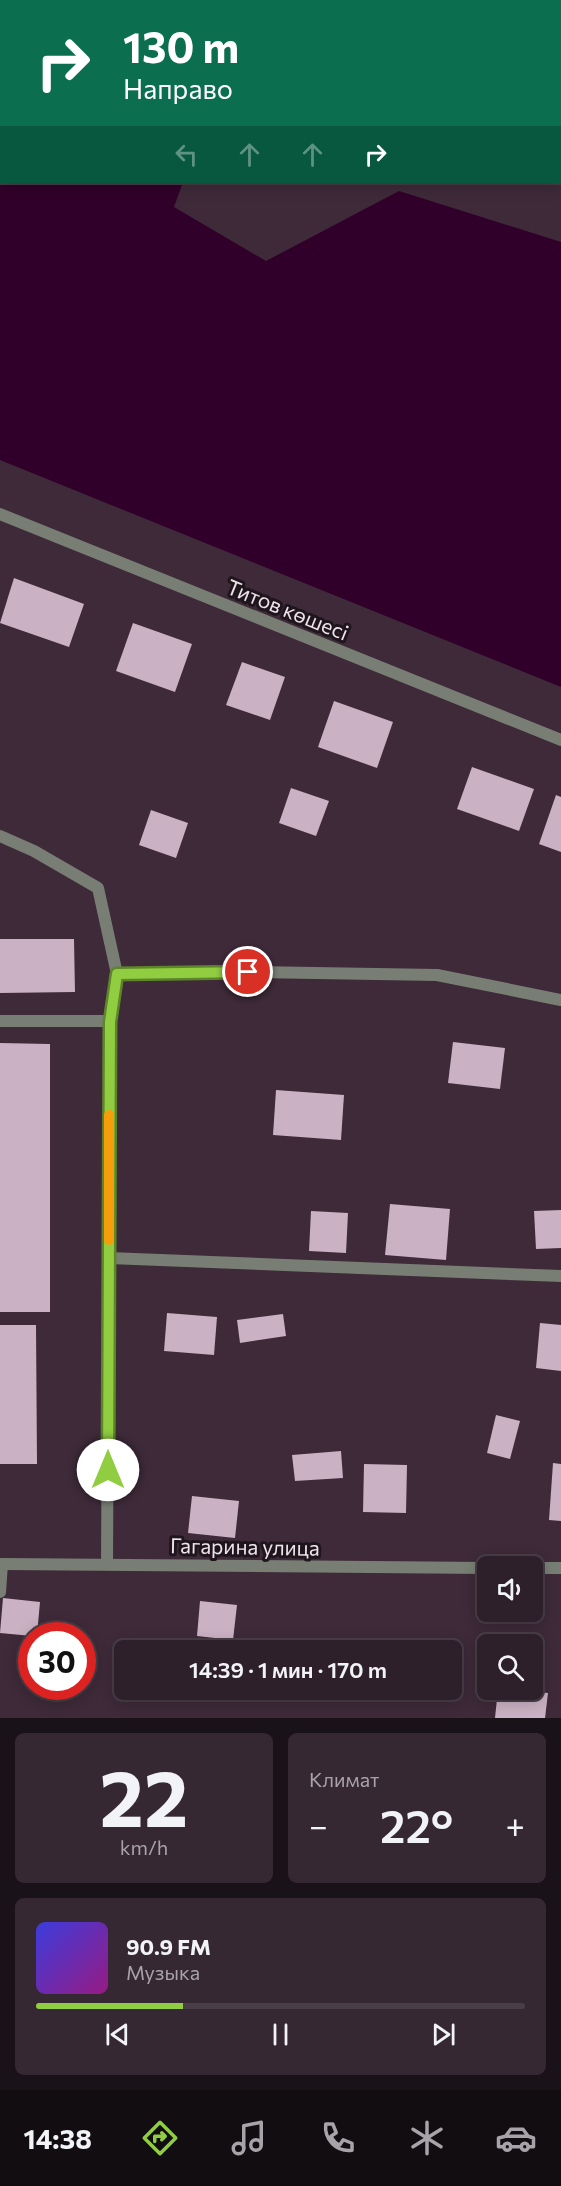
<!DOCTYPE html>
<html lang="ru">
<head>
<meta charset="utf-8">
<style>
	:root { --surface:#2e202b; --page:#362833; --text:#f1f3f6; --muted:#a7a3a9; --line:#493e47; --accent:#90cd41 }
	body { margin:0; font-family:Commissioner,sans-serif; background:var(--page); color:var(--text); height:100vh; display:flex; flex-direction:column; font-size:22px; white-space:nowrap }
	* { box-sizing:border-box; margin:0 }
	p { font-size:20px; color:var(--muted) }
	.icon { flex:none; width:33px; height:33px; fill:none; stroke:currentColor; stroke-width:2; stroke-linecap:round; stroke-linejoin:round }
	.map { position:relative; height:1718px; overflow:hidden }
	.panel { display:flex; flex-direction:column; gap:15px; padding:15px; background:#191218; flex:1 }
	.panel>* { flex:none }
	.guide { position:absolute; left:0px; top:0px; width:561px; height:183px; box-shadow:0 3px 15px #0003,0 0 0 2px var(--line); background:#0b6e4f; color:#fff; overflow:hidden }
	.fabs { position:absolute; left:477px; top:1556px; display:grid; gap:12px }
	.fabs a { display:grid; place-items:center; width:66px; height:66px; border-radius:9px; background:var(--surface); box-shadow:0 3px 15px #0003,0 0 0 2px var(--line); font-size:30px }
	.speed { position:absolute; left:18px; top:1622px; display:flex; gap:12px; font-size:30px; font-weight:700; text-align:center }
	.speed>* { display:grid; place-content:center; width:78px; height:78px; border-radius:50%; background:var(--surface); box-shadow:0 3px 15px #0003,0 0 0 2px var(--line); line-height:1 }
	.speed .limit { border:9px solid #d22; background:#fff; color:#111 }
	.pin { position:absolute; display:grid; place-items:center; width:51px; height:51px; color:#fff; margin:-26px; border:3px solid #fff; border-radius:50%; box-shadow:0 2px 6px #0007 }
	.me { position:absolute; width:66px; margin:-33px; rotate:0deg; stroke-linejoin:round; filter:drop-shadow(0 0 4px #0008) }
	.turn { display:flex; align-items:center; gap:21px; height:126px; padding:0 24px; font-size:27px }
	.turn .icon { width:78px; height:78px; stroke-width:2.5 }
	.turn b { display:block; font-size:42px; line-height:51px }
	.lanes { display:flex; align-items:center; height:57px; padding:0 24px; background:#0003; justify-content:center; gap:30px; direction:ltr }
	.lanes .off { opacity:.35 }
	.big { font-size:45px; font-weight:600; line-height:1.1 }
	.panel .card { flex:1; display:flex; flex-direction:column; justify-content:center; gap:9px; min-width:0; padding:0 21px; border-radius:9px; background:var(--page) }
	.panel .dial { align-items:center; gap:0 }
	.dial b { font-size:78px; line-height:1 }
	.song { display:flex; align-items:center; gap:18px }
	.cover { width:72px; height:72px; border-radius:9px; background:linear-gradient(135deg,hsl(240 70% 55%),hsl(310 70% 35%)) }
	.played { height:6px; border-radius:3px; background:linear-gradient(90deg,var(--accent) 30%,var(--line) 30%) }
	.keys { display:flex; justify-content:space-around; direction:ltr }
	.heat { display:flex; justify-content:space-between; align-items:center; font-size:33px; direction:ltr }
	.panel .tiles { flex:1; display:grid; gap:15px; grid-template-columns:1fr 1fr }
	.card:last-child { grid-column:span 2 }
	.trip { position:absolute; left:114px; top:1640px; width:348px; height:60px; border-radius:9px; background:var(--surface); box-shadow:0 3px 15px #0003,0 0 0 2px var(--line); font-weight:600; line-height:60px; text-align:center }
	.dock { display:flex; height:96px; justify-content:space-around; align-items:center; background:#120d11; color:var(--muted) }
	.dock .icon { width:42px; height:42px }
	.dock .active { color:var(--accent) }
	.dock b { font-size:27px; color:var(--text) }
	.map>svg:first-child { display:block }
	.water { fill:#31002a }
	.building { fill:#cab1c3 }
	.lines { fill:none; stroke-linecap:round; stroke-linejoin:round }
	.lane { stroke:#787e73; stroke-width:12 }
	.street { stroke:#787e73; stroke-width:12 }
	.route-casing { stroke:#5e852a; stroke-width:15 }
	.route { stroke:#90cd41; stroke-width:10 }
	.slow { stroke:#f59e0b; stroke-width:10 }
	.labels { text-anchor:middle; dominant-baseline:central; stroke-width:6; stroke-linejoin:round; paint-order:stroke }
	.street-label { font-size:21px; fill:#efe2eb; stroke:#1f161d }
</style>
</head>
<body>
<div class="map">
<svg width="561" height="1718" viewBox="0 0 561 1718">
	<rect width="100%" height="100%" fill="#3e2a39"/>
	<polygon class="water" points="0,61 2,182 183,182 174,207 266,261 399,191 561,242 561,687 0,460"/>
	<g class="building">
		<polygon points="14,578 84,604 69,647 0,623"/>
		<polygon points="133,623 192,644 175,692 116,671"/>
		<polygon points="242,662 285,677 270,720 226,705"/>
		<polygon points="334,701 393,722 377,768 318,747"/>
		<polygon points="472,767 534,789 519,831 457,809"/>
		<polygon points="291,788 329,801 316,836 279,823"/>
		<polygon points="556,795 561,797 561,852 539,844"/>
		<polygon points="151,810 188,823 176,858 139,845"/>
		<polygon points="0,939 74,939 75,992 0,993"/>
		<polygon points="453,1042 505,1048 500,1089 448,1083"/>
		<polygon points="0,1043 50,1044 50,1312 0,1312"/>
		<polygon points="276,1090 344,1095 341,1140 273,1135"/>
		<polygon points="390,1204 450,1209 446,1260 385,1255"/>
		<polygon points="561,1210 561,1248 536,1249 534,1211"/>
		<polygon points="311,1211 348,1213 346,1253 309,1251"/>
		<polygon points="167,1313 217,1317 214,1355 164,1351"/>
		<polygon points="283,1314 286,1336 240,1343 237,1320"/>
		<polygon points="540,1323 561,1325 561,1371 536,1368"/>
		<polygon points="0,1325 36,1325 37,1464 0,1464"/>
		<polygon points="496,1415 520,1421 510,1459 487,1453"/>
		<polygon points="341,1451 343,1478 295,1481 292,1455"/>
		<polygon points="553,1463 561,1464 561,1521 549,1520"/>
		<polygon points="364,1464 407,1465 406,1513 363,1512"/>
		<polygon points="192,1496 239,1501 235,1538 188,1533"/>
		<polygon points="3,1598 40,1602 37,1635 32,1636 0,1633"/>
		<polygon points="200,1601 237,1605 233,1640 197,1636"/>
		<polygon points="498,1689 548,1693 545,1718 495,1718"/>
	</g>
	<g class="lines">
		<g class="lane">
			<polyline points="121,2 126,0"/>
			<polyline points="0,41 2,41"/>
			<polyline points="117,974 248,972 437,975 561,1000"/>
			<polyline points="0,1021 110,1021"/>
		</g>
		<g class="street">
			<polyline points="429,0 431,2"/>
			<polyline points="560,70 561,70"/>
			<polyline points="0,514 561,740"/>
			<polyline points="0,836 34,851 98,888 117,974 110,1021 107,1564"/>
			<polyline points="109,1258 561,1276"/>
			<polyline points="0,1564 2,1564 0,1592"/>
			<polyline points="2,1564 488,1568"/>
			<polyline points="532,1568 561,1568"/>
		</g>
	</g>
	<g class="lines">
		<defs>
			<polyline id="route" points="108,1470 110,1022 117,974 248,972"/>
		</defs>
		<use href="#route" class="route-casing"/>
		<use href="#route" class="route"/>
		<polyline class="slow" points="109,1240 109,1115"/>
	</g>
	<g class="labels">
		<g class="street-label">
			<text transform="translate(288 609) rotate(22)">Титов көшесі</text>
			<text transform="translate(245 1546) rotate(1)">Гагарина улица</text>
		</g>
	</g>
</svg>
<div class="fabs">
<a><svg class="icon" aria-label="sound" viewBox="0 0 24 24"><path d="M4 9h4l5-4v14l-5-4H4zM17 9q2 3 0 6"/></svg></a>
<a><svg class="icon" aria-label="search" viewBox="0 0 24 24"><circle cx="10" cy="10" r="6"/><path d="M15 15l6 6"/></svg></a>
</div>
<div class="speed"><div class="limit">30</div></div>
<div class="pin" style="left:248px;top:972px;background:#d93025"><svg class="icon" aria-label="arrive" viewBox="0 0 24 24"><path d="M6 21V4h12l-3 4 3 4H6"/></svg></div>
<svg class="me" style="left:108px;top:1470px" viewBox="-20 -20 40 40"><circle r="19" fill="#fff"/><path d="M0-13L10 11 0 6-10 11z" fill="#90cd41"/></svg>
<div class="trip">14:39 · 1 мин · 170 m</div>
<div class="guide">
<div class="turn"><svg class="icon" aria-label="right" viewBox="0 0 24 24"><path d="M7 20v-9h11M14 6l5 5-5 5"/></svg><div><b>130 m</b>Направо</div></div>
<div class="lanes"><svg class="icon off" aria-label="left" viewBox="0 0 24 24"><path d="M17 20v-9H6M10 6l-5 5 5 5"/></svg><svg class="icon off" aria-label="ahead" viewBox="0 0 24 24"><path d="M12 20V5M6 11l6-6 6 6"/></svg><svg class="icon off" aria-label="ahead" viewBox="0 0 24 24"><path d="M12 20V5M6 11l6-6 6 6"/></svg><svg class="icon" aria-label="right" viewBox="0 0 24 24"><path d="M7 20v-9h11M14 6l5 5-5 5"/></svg></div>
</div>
</div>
<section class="panel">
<div class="tiles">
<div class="card dial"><b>22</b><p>km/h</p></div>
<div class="card"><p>Климат</p>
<div class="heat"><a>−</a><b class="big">22°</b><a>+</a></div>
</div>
<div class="card">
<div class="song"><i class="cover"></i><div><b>90.9 FM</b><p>Музыка</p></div></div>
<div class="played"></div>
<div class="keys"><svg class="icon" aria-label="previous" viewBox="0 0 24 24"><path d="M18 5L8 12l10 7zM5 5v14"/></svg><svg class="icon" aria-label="pause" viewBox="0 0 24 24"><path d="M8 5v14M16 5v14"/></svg><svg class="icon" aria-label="next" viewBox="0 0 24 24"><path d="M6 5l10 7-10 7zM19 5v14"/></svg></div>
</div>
</div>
</section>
<nav class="dock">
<b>14:38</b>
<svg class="icon active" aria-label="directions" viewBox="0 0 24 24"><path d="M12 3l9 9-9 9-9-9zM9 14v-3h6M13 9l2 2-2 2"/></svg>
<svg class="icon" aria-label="music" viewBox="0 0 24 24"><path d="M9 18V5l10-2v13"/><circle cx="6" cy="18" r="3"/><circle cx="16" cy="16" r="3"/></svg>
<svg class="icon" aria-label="phone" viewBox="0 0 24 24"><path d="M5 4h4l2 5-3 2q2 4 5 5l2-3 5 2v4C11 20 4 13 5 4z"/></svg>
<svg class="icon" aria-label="climate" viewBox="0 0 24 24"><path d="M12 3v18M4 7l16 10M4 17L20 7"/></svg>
<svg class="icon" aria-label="car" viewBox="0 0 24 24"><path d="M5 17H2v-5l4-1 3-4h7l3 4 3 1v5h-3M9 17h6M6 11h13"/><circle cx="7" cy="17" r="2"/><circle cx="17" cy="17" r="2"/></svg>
</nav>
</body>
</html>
